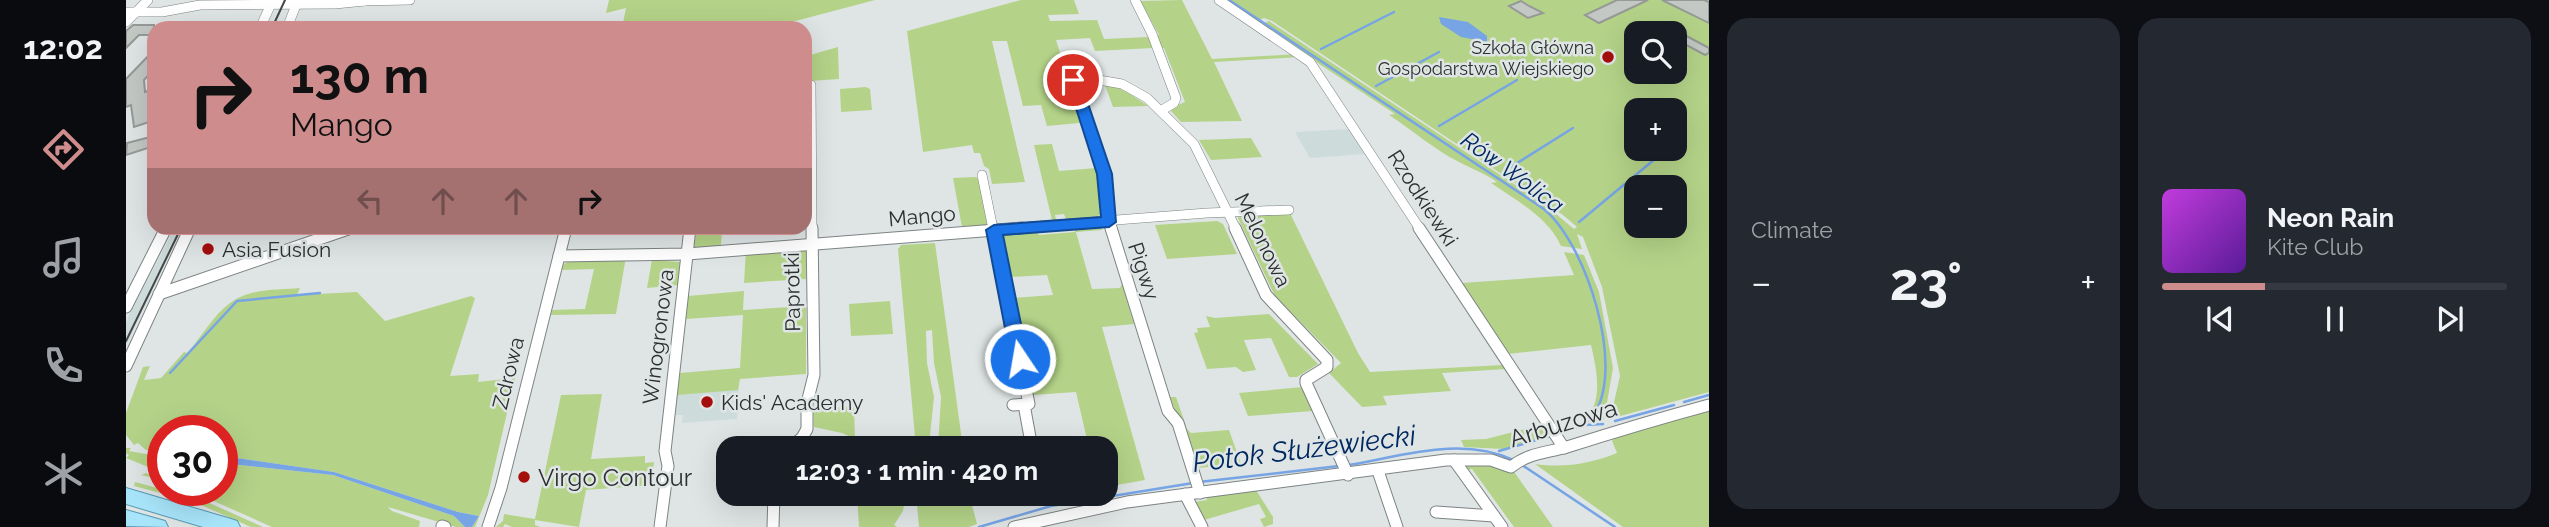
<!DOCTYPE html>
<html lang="en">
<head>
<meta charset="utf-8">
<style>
	:root { --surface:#171b24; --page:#242831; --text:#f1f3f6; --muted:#9ea1a6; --line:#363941; --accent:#ce8c8c }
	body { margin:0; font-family:Raleway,sans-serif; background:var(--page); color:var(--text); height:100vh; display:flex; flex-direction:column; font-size:26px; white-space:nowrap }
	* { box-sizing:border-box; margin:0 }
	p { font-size:23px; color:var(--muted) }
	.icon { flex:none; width:38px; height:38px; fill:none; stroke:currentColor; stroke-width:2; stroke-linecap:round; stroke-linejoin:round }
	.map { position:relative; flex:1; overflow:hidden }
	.side { display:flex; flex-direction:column; gap:18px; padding:18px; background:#0d0f14; width:840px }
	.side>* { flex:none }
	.hud { position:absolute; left:21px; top:21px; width:665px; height:214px; border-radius:21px; box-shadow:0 7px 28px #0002; background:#ce8c8c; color:#111; overflow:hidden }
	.fabs { position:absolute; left:1498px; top:21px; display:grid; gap:14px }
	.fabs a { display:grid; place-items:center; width:63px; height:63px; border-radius:14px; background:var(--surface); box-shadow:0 7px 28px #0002; font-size:35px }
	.speed { position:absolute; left:21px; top:415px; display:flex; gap:14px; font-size:35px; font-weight:700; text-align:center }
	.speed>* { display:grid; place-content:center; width:91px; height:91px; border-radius:50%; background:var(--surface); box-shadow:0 7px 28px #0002; line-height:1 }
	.speed .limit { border:10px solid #d22; background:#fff; color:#111 }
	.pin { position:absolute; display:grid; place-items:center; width:60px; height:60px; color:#fff; margin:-30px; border:4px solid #fff; border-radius:50%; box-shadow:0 2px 7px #0007 }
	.me { position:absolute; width:77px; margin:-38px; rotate:348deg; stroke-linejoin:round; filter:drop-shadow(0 0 5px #0008) }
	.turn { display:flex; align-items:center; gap:24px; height:147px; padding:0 28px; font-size:32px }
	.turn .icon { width:91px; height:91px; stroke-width:2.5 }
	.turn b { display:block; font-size:49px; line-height:60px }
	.lanes { display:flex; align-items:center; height:66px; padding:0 28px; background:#0003; justify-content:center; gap:35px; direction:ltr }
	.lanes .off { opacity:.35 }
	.big { font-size:52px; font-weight:700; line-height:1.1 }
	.side .tile { flex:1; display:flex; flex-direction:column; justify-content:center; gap:10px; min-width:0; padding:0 24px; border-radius:21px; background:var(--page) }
	.song { display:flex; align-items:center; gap:21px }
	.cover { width:84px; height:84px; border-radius:10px; background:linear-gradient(135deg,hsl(290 70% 55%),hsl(270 70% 35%)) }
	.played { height:7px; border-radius:4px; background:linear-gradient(90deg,var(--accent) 30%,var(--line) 30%) }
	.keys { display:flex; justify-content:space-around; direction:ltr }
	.heat { display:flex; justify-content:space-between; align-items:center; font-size:38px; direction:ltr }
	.side .tiles { flex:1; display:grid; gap:18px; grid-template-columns:repeat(2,1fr) }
	.trip { position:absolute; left:590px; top:436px; width:402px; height:70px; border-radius:21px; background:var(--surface); box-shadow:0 7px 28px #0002; font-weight:700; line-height:70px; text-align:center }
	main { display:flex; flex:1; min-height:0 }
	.tabs { display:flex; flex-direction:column; width:126px; justify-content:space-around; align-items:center; background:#090b0e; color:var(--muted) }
	.tabs .icon { width:49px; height:49px }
	.tabs .on { color:var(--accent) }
	.tabs b { font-size:32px; color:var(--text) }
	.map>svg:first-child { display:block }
	.built { fill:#cddcdb }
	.green { fill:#b4d388; fill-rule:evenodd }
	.water { fill:#76a4e5 }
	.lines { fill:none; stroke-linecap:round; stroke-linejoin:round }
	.stream { stroke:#76a4e5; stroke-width:2.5 }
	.building { fill:#c3c8c5; stroke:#959a97; stroke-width:2 }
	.minor-far1-casing { stroke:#7d8383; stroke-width:10 }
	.minor-casing { stroke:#7d8383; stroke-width:13 }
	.major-casing { stroke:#579ab2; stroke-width:2 }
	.minor-far1 { stroke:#fff; stroke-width:9 }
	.minor { stroke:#fff; stroke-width:11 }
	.major { fill:#a8e5fb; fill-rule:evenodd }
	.tram { stroke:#454848; stroke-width:2 }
	.route { fill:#1a73e8; stroke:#114b97; stroke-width:2 }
	.poi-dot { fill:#a40e0b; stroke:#dfe5e5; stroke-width:2.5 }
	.labels { text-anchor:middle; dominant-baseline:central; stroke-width:5; stroke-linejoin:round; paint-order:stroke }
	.far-poi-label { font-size:18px; fill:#2c2f2f; stroke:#dfe5e5; text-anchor:end }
	.street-label { font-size:21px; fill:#2c2f2f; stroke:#dfe5e5 }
	.poi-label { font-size:21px; fill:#2c2f2f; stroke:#dfe5e5; text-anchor:start }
	.water-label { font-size:23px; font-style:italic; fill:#002961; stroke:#dfe5e5 }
	.near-street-label { font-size:24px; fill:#2c2f2f; stroke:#dfe5e5 }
	.near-poi-label { font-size:24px; fill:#2c2f2f; stroke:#dfe5e5; text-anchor:start }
	.near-water-label { font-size:28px; font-style:italic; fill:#002961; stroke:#dfe5e5 }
</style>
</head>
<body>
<main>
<nav class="tabs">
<b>12:02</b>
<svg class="icon on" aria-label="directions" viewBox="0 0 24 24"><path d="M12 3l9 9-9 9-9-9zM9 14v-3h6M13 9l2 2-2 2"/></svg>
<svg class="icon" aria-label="music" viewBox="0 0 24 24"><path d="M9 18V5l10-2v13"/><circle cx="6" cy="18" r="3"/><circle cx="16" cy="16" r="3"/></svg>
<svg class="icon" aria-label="phone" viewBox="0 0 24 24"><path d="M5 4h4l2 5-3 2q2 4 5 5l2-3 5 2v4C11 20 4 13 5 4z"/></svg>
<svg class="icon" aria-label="climate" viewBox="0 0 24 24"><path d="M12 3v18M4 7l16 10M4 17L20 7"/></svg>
</nav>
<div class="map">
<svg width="1583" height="527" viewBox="0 0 1583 527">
	<rect width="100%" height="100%" fill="#dfe5e5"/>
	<g class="built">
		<polygon points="1224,129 1240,154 1184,158 1169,132"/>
		<polygon points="49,228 56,228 0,346 0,323 3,315"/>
		<polygon points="614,368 611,419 556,423 557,415 549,415 554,373"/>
	</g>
	<g class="green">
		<polygon points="483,0 749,0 643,28 496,28 500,8 480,13"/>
		<polygon points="895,0 948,0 953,14 922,15 924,21 971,20 978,39 1023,37 1027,48 969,51 964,38 930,40 957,125 953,123 921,126 915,105 897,106 881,41 866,41 899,182 866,184 863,169 858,166 854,153 848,153 846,145 797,152 781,31"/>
		<polygon points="1056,0 1086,59 1172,54 1176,57 1088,62 1116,121 1055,122 1045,111 1047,107 1059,102 1038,48 1034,48 1029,35 1033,35 1014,1"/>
		<path d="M1096,0h487v392l-96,26 -2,-3 9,-39 -18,-89 -19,-50 -6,-3 5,15 -21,-3c-13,-29 -44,-45 -70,-63l6,-1c-13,-9 -25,-13 -38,-20 -24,-12 -47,-32 -70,-47l6,-1 -135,-89 9,-4 275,183 30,25 3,-2 -14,-12 -291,-194 -8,-3 -9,4zM1510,33h39v39h-39zM1510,110h39v39h-39zM1510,187h39v39h-39z"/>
		<polygon points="712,47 713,79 684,81 684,55"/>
		<polygon points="979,85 998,90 1022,106 987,107"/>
		<polygon points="740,87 744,89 746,110 715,112 714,89"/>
		<polygon points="1125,138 1136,157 1085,160 1073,140"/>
		<polygon points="926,144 933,171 971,168 975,214 972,216 940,219 938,214 929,215 930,220 926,220 908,145"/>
		<polygon points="849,177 853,179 862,225 836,227 827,178"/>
		<polygon points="1164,213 1232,353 1244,372 1377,365 1380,369 1316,373 1325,391 1257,396 1261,405 1236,407 1203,373 1215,363 1149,296 1112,218 1114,216"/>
		<polygon points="1091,221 1097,224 1111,254 1041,259 1029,225"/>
		<polygon points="974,225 976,230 950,232 966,289 994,288 996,284 1008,324 976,327 1019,480 980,487 980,448 963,448 950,392 907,395 888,298 927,295 921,275 884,277 875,239 878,234 910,229 913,235 949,232 948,226"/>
		<polygon points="571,228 596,228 595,246 568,248"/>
		<polygon points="809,243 837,448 812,448 815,397 808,363 806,330 800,331 801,363 808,397 803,445 802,448 790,448 772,249 775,245"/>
		<polygon points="620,250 681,250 680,279 618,283"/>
		<path d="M1438,252l20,3 15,37 14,76 -9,52 -18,-2c18,-18 10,-51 5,-73l-83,9 -46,-71 112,-8z"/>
		<polygon points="500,257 490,314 425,315 426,310 459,309 468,269 436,270 437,265 444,260"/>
		<polygon points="526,260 554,262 552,285 521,288"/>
		<path d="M174,288l-3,7 60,-3 28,29 86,-25 4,2 -25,78 29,-2 -1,8 37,-4 -27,117 -13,32h-3l7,-11 -21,-4 -124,-40 -112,-16v-26h-59v22l-17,-2 -8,-7 -4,2 -8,-10v-22l17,-46 7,-1 -6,14 17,-2 23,-26 3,1c14,-15 26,-38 43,-50 20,-15 48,-13 70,-15z"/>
		<polygon points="618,291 617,310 680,306 680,374 614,379 612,390 551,395 554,373 614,368 617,315 560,319 562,296"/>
		<polygon points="764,301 767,334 725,336 723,304"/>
		<polygon points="1143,314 1192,364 1171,377 1163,377 1145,338 1118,340 1130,370 1117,372 1110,367 1081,369 1068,333 1072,332 1071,328 1084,327 1080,316 1089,318"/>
		<polygon points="1177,387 1187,411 1122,416 1113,393"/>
		<polygon points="476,394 465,459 519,456 519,463 528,462 525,485 460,490 453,527 409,520 409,525 414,527 386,527 379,524 377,527 370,527 377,521 378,514 409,519 435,395"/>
		<polygon points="1044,397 1050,397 1061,429 1065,433 1103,430 1115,464 1071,468"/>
		<polygon points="728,406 729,439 716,433 688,427 687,409"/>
		<path d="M1583,411v116h-86l-88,-63c30,4 54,0 82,-11l-5,-12 2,-3z"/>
		<polygon points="1415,425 1424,435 1377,449 1338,447 1335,440 1360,439"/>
		<polygon points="0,448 5,448 3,451 37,457 37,480 15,475 20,473 27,476 32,471 0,458 3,455 0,453"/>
		<polygon points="96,463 207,475 328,516 339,527 330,527 262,507 266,511 294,521 293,527 146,527 81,498 51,490 96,490"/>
		<polygon points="1343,463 1377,467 1389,473 1427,527 1388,527 1346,469 1340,470 1339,466"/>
		<polygon points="9,482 79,501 137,527 125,527 68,502 8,486"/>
		<polygon points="1130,490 1147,517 1147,524 1138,527 1134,519 1140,517 1133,504 1078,520 1068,502 1081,500 1081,496"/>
		<polygon points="731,494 780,494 777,511 768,525 771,527 733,527"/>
		<polygon points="794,494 843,494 851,524 843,527 793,527 791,505"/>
	</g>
	<g class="water">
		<polygon points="1313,17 1342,22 1361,36 1361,42 1335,37 1315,24"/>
		<polygon points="96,456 208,472 332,512 353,516 346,527 339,527 328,516 207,475 96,463"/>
	</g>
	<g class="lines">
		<g class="stream">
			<path d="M1103,0l312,207c44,31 88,166 50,211 -8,9 -22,12 -33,16"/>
			<polyline points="1195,49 1268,12"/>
			<polyline points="1250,86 1313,52"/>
			<polyline points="1313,126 1391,80"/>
			<polyline points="1549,143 1552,140"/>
			<polyline points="1380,170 1447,128"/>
			<polyline points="1453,222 1541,149"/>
			<polyline points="44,373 111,301 194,293"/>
			<polyline points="1558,402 1583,395"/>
			<polyline points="1489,421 1548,405"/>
			<polyline points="1459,425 1477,424"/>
			<polyline points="1373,451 1425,436"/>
			<path d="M1223,465c54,-9 112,-29 164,-5"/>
			<polyline points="1396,465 1489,527"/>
			<polyline points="1073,482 1213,466"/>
			<polyline points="853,527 925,506 1067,483"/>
		</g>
	</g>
	<g class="building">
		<polygon points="1491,0 1522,0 1473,23 1459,15"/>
		<polygon points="1536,0 1578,0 1583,2 1583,23"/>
		<polygon points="1395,1 1403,6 1417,13 1402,18 1383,6"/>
		<polygon points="7,25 28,25 28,35 13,35 0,48 0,31"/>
		<polygon points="1549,30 1583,48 1583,53 1579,55 1549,39"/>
		<polygon points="28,50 28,69 18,80 19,92 24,90 24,97 27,96 28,115 26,115 26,121 8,127 5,105 0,107 0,79"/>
		<polygon points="28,136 28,146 0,155 1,143"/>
	</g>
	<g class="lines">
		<defs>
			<g id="minor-far1">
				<polyline points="1009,0 1026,34 1050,98 1048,103 1036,110"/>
				<polyline points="1093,0 1184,62 1294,229"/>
				<polyline points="234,1 284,0"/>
				<polyline points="0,12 36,12 74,5 209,4 239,1"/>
				<polyline points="0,22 22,0"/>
				<polyline points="134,28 146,2"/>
				<polyline points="161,28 172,0"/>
				<polyline points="940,57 978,174 986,229"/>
				<polyline points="973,80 996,84 1021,98 1068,144 1110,229"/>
				<polyline points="685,85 686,229"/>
				<polyline points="856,175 867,229"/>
				<polyline points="221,229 225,228"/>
				<polyline points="874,229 1081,213 1163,210"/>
			</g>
			<g id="minor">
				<polyline points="867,228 903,404 887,405"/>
				<polyline points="985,228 1042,411 1052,423 1074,493"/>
				<polyline points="1109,228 1140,295 1201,360 1201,367 1180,380 1180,383 1222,475"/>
				<polyline points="1293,228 1438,448"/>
				<polyline points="433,256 561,254 896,228"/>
				<polyline points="33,294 225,228"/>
				<polyline points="0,307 40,228"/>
				<polyline points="0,366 64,228"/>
				<polyline points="899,410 906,448"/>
				<polyline points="662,448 676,438 681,429 681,403 688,375 686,228"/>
				<polyline points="1328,460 1376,527"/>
				<polyline points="1252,471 1271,527"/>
				<polyline points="915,494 916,497 936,494"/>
				<polyline points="1059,494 1076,527"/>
				<polyline points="1310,512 1368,516"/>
				<polyline points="316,526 319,527"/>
				<polyline points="362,527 375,488 440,228"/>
				<polyline points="534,527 542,466 539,451 564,228"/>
				<polyline points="647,527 648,494"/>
				<path d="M888,527l113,-25 319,-42h45l20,7c17,-14 35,-14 56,-20 47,-15 94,-29 142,-42"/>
			</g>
			<g id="major">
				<polygon points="0,488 105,519 111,521 114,527 77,527 0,504"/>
				<polygon points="0,510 39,521 42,527 0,526"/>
			</g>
		</defs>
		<use href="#minor-far1" class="minor-far1-casing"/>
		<use href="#minor" class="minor-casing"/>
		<use href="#major" class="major-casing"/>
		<use href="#minor-far1" class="minor-far1"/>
		<use href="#minor" class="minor"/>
		<use href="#major" class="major"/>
		<g class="tram">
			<polyline points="146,28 159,0"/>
			<polyline points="0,341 55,228"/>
		</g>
	</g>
	<polygon class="route" points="947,76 954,80 986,174 990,222 983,227 877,235 902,359 900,364 894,366 887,364 885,359 860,230 868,225 975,217 971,174 941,80"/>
	<g class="poi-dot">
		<circle cx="1482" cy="57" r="7"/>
		<circle cx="82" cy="249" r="7"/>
		<circle cx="581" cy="402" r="7"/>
		<circle cx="398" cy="477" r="7"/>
	</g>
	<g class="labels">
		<g class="far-poi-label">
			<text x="1468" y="47">Szkoła Główna<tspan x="1468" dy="21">Gospodarstwa Wiejskiego</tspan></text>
		</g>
		<g class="street-label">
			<text transform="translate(1297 198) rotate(57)">Rzodkiewki</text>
			<text transform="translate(796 216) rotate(-5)">Mango</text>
			<text transform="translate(1137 240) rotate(64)">Melonowa</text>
			<text transform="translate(1018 271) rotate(72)">Pigwy</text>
			<text transform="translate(666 292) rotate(-91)">Paprotki</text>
			<text transform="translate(532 337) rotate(-83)">Winogronowa</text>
			<text transform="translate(382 373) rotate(-76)">Zdrowa</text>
		</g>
		<g class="poi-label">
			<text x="96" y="249">Asia Fusion</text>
			<text x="595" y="402">Kids' Academy</text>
		</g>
		<g class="water-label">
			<text transform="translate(1387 172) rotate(36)">Rów Wolica</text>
		</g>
		<g class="near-street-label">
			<text transform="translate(1437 423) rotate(-17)">Arbuzowa</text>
		</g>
		<g class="near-poi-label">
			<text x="412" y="477">Virgo Contour</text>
		</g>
		<g class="near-water-label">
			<text transform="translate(1178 449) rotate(-7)">Potok Służewiecki</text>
		</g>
	</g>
</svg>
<div class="fabs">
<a><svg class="icon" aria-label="search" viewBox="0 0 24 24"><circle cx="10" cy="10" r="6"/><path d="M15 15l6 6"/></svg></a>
<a>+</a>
<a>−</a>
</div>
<div class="speed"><div class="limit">30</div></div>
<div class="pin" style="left:947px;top:80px;background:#d93025"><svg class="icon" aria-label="arrive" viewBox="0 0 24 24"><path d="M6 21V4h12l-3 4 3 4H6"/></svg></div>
<svg class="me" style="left:894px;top:359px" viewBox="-20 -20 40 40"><circle r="17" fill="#1a73e8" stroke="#fff" stroke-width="3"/><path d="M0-11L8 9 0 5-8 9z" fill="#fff"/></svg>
<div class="trip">12:03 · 1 min · 420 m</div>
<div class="hud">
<div class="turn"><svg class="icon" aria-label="right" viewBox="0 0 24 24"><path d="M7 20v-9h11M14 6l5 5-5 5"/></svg><div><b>130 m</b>Mango</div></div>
<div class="lanes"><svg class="icon off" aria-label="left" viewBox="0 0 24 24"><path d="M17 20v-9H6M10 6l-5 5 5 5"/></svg><svg class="icon off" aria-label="ahead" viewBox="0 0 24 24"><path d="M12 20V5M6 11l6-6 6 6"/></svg><svg class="icon off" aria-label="ahead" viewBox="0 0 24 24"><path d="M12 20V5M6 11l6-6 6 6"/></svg><svg class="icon" aria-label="right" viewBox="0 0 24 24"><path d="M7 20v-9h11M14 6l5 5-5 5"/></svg></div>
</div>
</div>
<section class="side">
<div class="tiles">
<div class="tile"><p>Climate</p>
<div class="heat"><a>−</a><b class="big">23°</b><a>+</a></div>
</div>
<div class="tile">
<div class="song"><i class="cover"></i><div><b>Neon Rain</b><p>Kite Club</p></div></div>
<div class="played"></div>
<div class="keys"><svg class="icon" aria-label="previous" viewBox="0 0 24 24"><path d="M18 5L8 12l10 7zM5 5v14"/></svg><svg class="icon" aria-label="pause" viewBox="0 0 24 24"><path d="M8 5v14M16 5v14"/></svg><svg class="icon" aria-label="next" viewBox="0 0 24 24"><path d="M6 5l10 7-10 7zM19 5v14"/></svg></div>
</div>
</div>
</section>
</main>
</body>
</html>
